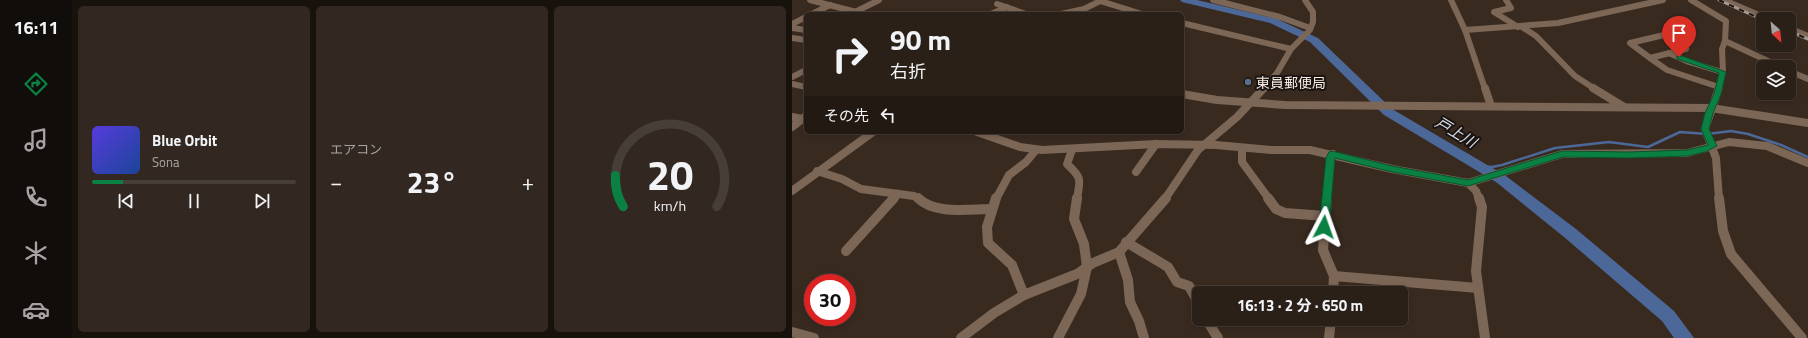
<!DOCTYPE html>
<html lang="ja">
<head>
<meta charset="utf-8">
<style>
	:root { --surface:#2b2018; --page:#332821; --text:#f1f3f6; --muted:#a6a3a2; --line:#473e37; --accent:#0b8043 }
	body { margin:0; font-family:"Titillium Web","Noto Sans JP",sans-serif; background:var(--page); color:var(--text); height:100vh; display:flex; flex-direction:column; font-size:15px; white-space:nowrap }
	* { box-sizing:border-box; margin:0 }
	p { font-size:13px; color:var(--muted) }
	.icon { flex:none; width:22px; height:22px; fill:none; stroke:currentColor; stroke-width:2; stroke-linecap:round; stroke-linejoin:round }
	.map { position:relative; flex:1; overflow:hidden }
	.panel { display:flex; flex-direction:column; gap:6px; padding:6px; background:#18120d; width:720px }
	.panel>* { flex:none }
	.guide { position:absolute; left:12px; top:12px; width:380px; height:122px; border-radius:6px; box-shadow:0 2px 6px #0003,0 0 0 1px var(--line); background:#2b2018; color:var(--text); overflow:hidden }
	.needle { width:26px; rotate:153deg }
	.tools { position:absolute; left:964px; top:12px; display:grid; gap:8px }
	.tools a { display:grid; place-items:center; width:40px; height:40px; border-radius:6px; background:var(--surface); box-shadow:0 2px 6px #0003,0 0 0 1px var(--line); font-size:20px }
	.speed { position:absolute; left:12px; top:274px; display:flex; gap:8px; font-size:20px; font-weight:700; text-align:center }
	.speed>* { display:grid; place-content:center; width:52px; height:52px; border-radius:50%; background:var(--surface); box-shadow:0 2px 6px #0003,0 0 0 1px var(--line); line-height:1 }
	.speed .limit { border:6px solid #d22; background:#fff; color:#111 }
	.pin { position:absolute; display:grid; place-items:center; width:34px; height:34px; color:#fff; margin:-41px -17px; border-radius:50% 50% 50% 0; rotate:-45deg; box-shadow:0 0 4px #0007 }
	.pin .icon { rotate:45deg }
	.me { position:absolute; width:44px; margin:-22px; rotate:4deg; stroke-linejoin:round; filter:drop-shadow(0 0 3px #0008) }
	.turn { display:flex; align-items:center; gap:14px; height:84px; padding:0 20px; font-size:18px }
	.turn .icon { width:52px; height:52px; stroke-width:2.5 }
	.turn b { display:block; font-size:28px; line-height:34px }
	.then { display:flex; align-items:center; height:38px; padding:0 20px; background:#0003; gap:8px; font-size:15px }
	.big { font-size:30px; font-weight:700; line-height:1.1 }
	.panel .tile { flex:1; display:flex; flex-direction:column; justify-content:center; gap:6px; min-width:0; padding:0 14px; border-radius:6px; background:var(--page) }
	.panel .dial { align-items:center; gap:0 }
	.dial svg { height:104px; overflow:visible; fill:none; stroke:var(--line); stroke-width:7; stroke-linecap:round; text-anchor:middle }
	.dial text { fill:var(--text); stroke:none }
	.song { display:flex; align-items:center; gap:12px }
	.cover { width:48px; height:48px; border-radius:6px; background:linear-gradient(135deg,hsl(250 70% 55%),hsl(220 70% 35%)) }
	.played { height:4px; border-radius:2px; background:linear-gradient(90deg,var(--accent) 15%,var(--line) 15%) }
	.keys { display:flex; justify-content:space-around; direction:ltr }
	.heat { display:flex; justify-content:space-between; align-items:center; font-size:22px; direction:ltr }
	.panel .tiles { flex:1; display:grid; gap:6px; grid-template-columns:repeat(3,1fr) }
	.trip { position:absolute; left:400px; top:286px; width:216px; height:40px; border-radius:6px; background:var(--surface); box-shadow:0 2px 6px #0003,0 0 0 1px var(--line); font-weight:700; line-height:40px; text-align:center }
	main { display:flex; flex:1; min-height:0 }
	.tabs { display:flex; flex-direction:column; width:72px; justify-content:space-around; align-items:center; background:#110d0a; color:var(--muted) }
	.tabs .icon { width:28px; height:28px }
	.tabs .selected { color:var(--accent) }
	.tabs b { font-size:18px; color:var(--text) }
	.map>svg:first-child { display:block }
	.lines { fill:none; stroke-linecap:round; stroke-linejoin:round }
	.stream { stroke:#4c6898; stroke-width:2.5 }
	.river { fill:#4c6898; fill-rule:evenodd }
	.minor-far2 { stroke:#7c6656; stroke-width:6 }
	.minor-far1 { stroke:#7c6656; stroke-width:8 }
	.minor { stroke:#7c6656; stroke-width:10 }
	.rail-casing { stroke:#a59991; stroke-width:3 }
	.rail { stroke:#1b1410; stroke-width:2; stroke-dasharray:5.5; stroke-linecap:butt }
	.route { fill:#0b8043; stroke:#07532c }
	.service-dot { fill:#5c6f8a; stroke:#1b1410; stroke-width:1.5 }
	.labels { text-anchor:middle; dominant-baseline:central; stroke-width:4; stroke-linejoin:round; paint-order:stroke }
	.poi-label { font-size:14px; fill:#f6ece5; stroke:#1b1410; text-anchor:start }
	.water-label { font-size:15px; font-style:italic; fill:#d8e1f0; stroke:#1b1410 }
</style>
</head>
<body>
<main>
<nav class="tabs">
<b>16:11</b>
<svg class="icon selected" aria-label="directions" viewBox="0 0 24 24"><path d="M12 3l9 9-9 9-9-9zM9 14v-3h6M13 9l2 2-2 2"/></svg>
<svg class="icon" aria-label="music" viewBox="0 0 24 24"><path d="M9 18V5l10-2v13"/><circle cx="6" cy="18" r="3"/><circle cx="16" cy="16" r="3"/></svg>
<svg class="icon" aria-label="phone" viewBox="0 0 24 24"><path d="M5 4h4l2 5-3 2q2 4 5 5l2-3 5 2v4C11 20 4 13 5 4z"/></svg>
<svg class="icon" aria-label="climate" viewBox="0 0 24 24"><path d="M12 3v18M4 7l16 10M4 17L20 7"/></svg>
<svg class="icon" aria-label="car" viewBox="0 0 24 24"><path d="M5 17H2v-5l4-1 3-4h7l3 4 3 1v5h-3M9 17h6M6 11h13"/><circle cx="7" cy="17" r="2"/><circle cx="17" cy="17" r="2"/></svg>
</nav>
<section class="panel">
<div class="tiles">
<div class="tile">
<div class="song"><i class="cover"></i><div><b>Blue Orbit</b><p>Sona</p></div></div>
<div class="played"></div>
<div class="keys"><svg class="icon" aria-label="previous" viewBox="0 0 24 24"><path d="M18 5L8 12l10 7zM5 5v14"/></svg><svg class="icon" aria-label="pause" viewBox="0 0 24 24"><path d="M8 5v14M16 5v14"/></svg><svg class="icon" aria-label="next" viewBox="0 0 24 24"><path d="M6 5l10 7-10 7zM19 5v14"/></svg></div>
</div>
<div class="tile"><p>エアコン</p>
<div class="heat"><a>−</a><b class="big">23°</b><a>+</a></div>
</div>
<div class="tile dial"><svg viewBox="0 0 100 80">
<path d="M14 69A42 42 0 1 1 86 69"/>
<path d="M14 69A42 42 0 0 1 8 45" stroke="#0b8043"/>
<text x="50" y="56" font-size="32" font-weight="700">20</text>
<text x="50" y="72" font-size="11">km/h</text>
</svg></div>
</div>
</section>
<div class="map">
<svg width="1016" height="338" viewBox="0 0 1016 338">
	<rect width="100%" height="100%" fill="#392a20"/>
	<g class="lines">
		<polyline class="stream" points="689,166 700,167 710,165 763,148 817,142 856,147 888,132 915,134 939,131 956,134 989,145 1016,157"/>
		<polygon class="river" points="388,0 405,0 485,19 526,38 600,109 714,176 784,229 882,311 902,338 882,338 870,321 772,237 704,182 592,115 518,42 478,23 390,2"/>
		<g class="minor-far2">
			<polyline points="18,0 72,14"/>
			<polyline points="421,0 488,17 518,28"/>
			<polyline points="659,0 673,30 693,89"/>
			<polyline points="714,0 719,8 702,12 726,27"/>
			<polyline points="899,0 934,21 933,41"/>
			<polyline points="932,0 976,19"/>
			<polyline points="205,4 234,14"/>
			<polyline points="63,12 87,0"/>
			<polyline points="20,14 38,5"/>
			<polyline points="199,14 215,7"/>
			<polyline points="269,14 292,9 308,1 350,14"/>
			<polyline points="390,23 499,49"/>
			<polyline points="0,24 14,17"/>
			<polyline points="730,27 744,36 783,76 803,89"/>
			<polyline points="0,28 14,30"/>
			<polyline points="997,28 1016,36"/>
			<polyline points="673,30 766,23 871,0"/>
			<polygon points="872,35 894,49 858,58 838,43"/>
			<polyline points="0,38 14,40"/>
			<polyline points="933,41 989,67"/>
			<polyline points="877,53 897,62 930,72"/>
			<polyline points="858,58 875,70 927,87"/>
			<polyline points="997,71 1016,79"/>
			<polyline points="0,77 14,70"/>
			<polyline points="0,84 14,87"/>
			<polyline points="471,89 485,73 499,49 518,30 521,22 521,12 513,0"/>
			<polyline points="927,89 931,72 930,49 933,41"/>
		</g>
		<g class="minor-far1">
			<polyline points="693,88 699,106"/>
			<polyline points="801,88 832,107"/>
			<polyline points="927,88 913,129 924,158 927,199"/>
			<polyline points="390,94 425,100 493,105 919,108 1016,123"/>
			<polyline points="0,117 10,119"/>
			<polyline points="0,127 14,116"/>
			<polyline points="185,132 228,147 250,150 364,144 424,145 479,150 518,150 600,169 676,183 770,154 895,153 937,142 975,146 1016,163"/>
			<polyline points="450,148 450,162 477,199"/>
			<path d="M280,150l-5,14c16,15 13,15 10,35"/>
			<polyline points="25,171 50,179 69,189 122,196 127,199"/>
			<polyline points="344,172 364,144"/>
			<polyline points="676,183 684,191 687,199"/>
			<polyline points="0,191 81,132"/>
			<polyline points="101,199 106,194"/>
			<polyline points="204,199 217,175 234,162 244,150"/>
			<polyline points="373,199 406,150 445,117 472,88"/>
			<polyline points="535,199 538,158 541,154"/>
		</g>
		<g class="minor">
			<path d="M126,198c17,17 51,11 74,11"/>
			<polyline points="204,198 195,227 196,243 220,265 232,295"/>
			<polyline points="476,198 484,209 493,213 533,216"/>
			<polyline points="535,198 531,250 542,276 541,293"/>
			<polyline points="687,198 690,207 684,271 693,338"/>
			<polyline points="927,198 931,231 939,254 1010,338"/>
			<polyline points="334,242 376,267 385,282 397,286 407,304"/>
			<polyline points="54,251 102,198"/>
			<polyline points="327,252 336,280 338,302 347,321 352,338"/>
			<polyline points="542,276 686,288"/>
			<polyline points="414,319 426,338"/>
			<polyline points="0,332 22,338"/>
			<polyline points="169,338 202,313 232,295 285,274 301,263 327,252 374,198"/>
			<polyline points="266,338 289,294 295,267 292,244 282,219 285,198"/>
			<polyline points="537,338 539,319"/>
		</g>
		<defs>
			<g id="rail">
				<polyline points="927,0 971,20"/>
				<polyline points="997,31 1016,39"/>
			</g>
		</defs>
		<use href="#rail" class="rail-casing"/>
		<use href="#rail" class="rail"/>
	</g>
	<polygon class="route" points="885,56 890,56 934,72 929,94 921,113 917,129 925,146 913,152 895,156 837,158 771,157 676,186 600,172 543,158 537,227 532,231 527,227 534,158 537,152 540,151 600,166 676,180 770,151 837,152 895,150 916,145 909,129 913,113 922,94 927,73 885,59"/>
	<circle class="service-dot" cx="456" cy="82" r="4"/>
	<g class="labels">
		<g class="poi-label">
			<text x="464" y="82">東員郵便局</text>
		</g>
		<g class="water-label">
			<text transform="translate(664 132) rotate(31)">戸上川</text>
		</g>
	</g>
</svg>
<div class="tools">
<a><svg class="needle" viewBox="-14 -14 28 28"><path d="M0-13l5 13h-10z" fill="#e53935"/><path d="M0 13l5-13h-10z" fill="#a6a3a2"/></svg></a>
<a><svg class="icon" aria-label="layers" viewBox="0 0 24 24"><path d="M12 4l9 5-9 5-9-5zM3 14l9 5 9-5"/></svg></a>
</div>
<div class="speed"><div class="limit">30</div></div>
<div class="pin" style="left:887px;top:57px;background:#d93025"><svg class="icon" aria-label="arrive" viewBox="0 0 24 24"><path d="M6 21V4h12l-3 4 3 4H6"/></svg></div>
<svg class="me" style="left:532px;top:227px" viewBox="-20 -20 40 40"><path d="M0-17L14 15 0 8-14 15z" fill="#0b8043" stroke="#fff" stroke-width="4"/></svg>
<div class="trip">16:13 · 2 分 · 650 m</div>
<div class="guide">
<div class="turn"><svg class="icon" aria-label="right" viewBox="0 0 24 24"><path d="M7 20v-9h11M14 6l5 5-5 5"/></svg><div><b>90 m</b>右折</div></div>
<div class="then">その先<svg class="icon" aria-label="left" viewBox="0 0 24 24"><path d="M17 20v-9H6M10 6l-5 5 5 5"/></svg></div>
</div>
</div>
</main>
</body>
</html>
